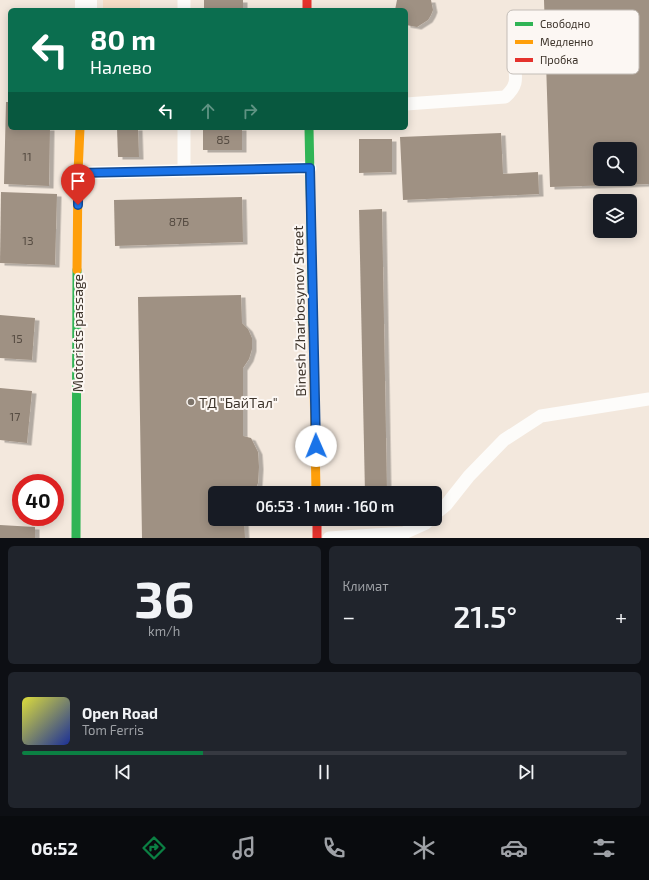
<!DOCTYPE html>
<html lang="ru">
<head>
<meta charset="utf-8">
<style>
	:root { --surface:#171b24; --page:#20242c; --text:#f1f3f6; --muted:#9ea1a6; --line:#363941; --accent:#0b8043 }
	body { margin:0; font-family:"Exo 2",sans-serif; background:var(--page); color:var(--text); height:100vh; display:flex; flex-direction:column; font-size:15px; white-space:nowrap }
	* { box-sizing:border-box; margin:0 }
	p { font-size:13px; color:var(--muted) }
	.icon { flex:none; width:22px; height:22px; fill:none; stroke:currentColor; stroke-width:2; stroke-linecap:round; stroke-linejoin:round }
	.map { position:relative; height:538px; overflow:hidden }
	.sheet { display:flex; flex-direction:column; gap:8px; padding:8px; background:#0d0f14; flex:1 }
	.sheet>* { flex:none }
	.guide { position:absolute; left:8px; top:8px; width:400px; height:122px; border-radius:6px; box-shadow:0 2px 10px #0003; background:#0b6e4f; color:#fff; overflow:hidden }
	.tools { position:absolute; left:593px; top:142px; display:grid; gap:8px }
	.tools a { display:grid; place-items:center; width:44px; height:44px; border-radius:6px; background:var(--surface); box-shadow:0 2px 10px #0003; font-size:20px }
	.speed { position:absolute; left:12px; top:474px; display:flex; gap:8px; font-size:20px; font-weight:700; text-align:center }
	.speed>* { display:grid; place-content:center; width:52px; height:52px; border-radius:50%; background:var(--surface); box-shadow:0 2px 10px #0003; line-height:1 }
	.speed .limit { border:6px solid #d22; background:#fff; color:#111 }
	.pin { position:absolute; display:grid; place-items:center; width:34px; height:34px; color:#fff; margin:-41px -17px; border-radius:50% 50% 50% 0; rotate:-45deg; box-shadow:0 0 4px #0007 }
	.pin .icon { rotate:45deg }
	.me { position:absolute; width:44px; margin:-22px; rotate:359deg; stroke-linejoin:round; filter:drop-shadow(0 0 3px #0008) }
	.turn { display:flex; align-items:center; gap:14px; height:84px; padding:0 16px; font-size:18px }
	.turn .icon { width:52px; height:52px; stroke-width:2.5 }
	.turn b { display:block; font-size:28px; line-height:34px }
	.lanes { display:flex; align-items:center; height:38px; padding:0 16px; background:#0003; justify-content:center; gap:20px; direction:ltr }
	.lanes .off { opacity:.35 }
	.big { font-size:30px; font-weight:600; line-height:1.1 }
	.sheet .tile { flex:1; display:flex; flex-direction:column; justify-content:center; gap:6px; min-width:0; padding:0 14px; border-radius:6px; background:var(--page) }
	.sheet .dial { align-items:center; gap:0 }
	.dial b { font-size:52px; line-height:1 }
	.song { display:flex; align-items:center; gap:12px }
	.cover { width:48px; height:48px; border-radius:6px; background:linear-gradient(135deg,hsl(60 70% 55%),hsl(230 70% 35%)) }
	.played { height:4px; border-radius:2px; background:linear-gradient(90deg,var(--accent) 30%,var(--line) 30%) }
	.keys { display:flex; justify-content:space-around; direction:ltr }
	.heat { display:flex; justify-content:space-between; align-items:center; font-size:22px; direction:ltr }
	.sheet .tiles { flex:1; display:grid; gap:8px; grid-template-columns:1fr 1fr }
	.tile:last-child { grid-column:span 2 }
	.trip { position:absolute; left:208px; top:486px; width:234px; height:40px; border-radius:6px; background:var(--surface); box-shadow:0 2px 10px #0003; font-weight:600; line-height:40px; text-align:center }
	.tabs { display:flex; height:64px; justify-content:space-around; align-items:center; background:#090b0e; color:var(--muted) }
	.tabs .icon { width:28px; height:28px }
	.tabs .on { color:var(--accent) }
	.tabs b { font-size:18px; color:var(--text) }
	.map>svg:first-child { display:block }
	.green { fill:#f6ddc6 }
	.building { fill:#9f9183; fill-rule:evenodd; filter:url(#shadow) }
	.lines { fill:none; stroke-linecap:round; stroke-linejoin:round }
	.lane { stroke:#fdfcfa; stroke-width:13 }
	.street { stroke:#fdfcfa; stroke-width:22 }
	.fast { stroke:#30b455; stroke-width:9 }
	.slow { stroke:#ff9f0a; stroke-width:9 }
	.jam { stroke:#e5322d; stroke-width:9 }
	.route-casing { stroke:#114b97; stroke-width:10 }
	.route { stroke:#1a73e8; stroke-width:7 }
	.poi-dot { fill:#7d746a; stroke:#fcf7f3; stroke-width:1.5 }
	.labels { text-anchor:middle; dominant-baseline:central; stroke-width:4; stroke-linejoin:round; paint-order:stroke }
	.number-label { font-size:12px; fill:#564c42 }
	.street-label { font-size:14px; fill:#3e352c; stroke:#fcf7f3 }
	.poi-label { font-size:14px; fill:#3e352c; stroke:#fcf7f3; text-anchor:start }
	.key { fill:#fcf7f3; stroke:#c3bdb7; stroke-width:1 }
	.key-label { font-size:11px; fill:#3e352c }
</style>
</head>
<body>
<div class="map">
<svg width="649" height="538" viewBox="0 0 649 538">
	<defs>
		<filter id="shadow"><feDropShadow dx="4.5" dy="2.5" stdDeviation="0" flood-color="#0004"/></filter>
	</defs>
	<rect width="100%" height="100%" fill="#f3e8dd"/>
	<rect class="green" x="103" y="0" width="37" height="10"/>
	<g class="building">
		<rect x="204" y="0" width="39" height="10"/>
		<polygon points="397,0 431,0 433,10 431,15 428,20 417,27 406,25 406,10 395,10"/>
		<path d="M544,0h105v184l-99,3zM600,149h30v30h-30z"/>
		<polygon points="6,102 10,102 10,128 50,128 49,186 4,184"/>
		<polygon points="117,128 138,128 139,157 118,157"/>
		<rect x="203" y="128" width="39" height="22"/>
		<polygon points="501,133 503,174 538,172 539,194 403,200 400,137"/>
		<polygon points="359,139 392,139 392,172 359,173"/>
		<polygon points="1,192 57,194 55,265 0,263"/>
		<polygon points="242,197 243,242 115,246 114,200"/>
		<polygon points="382,209 387,493 365,493 359,210"/>
		<polygon points="241,295 242,323 248,329 252,338 252,349 249,359 243,368 243,436 251,438 258,452 259,467 258,483 254,493 215,493 215,519 244,519 245,538 142,538 138,297"/>
		<polygon points="0,315 35,318 32,360 0,358"/>
		<polygon points="0,388 32,391 27,443 0,440"/>
		<polygon points="0,525 35,527 35,538 0,538"/>
	</g>
	<g class="lines">
		<g class="lane">
			<polyline points="184,0 184,10"/>
			<path d="M406,104l99,-7c15,-13 10,-21 9,-38"/>
			<polyline points="184,128 184,171"/>
			<polyline points="78,173 310,168"/>
			<polyline points="435,514 446,505 469,476 504,440 541,416 649,399"/>
			<polyline points="329,538 404,533 426,523 430,519"/>
		</g>
		<polyline class="street" points="86,10 86,0"/>
		<g class="fast">
			<polyline points="309,128 313,325"/>
			<polyline points="76,538 77,270"/>
		</g>
		<g class="slow">
			<polyline points="77,270 78,173 80,128"/>
			<polyline points="313,325 316,493"/>
		</g>
		<g class="jam">
			<polyline points="307,0 307,10"/>
			<polyline points="317,519 317,538"/>
		</g>
	</g>
	<g class="lines">
		<defs>
			<polyline id="route" points="78,205 78,173 310,168 316,446"/>
		</defs>
		<use href="#route" class="route-casing"/>
		<use href="#route" class="route"/>
	</g>
	<circle class="poi-dot" cx="191" cy="402" r="4"/>
	<g class="labels">
		<g class="number-label">
			<text x="223" y="139">85</text>
			<text x="27" y="156">11</text>
			<text x="179" y="221">87Б</text>
			<text x="28" y="240">13</text>
			<text x="17" y="338">15</text>
			<text x="15" y="416">17</text>
		</g>
		<g class="street-label">
			<text transform="translate(299 311) rotate(-91)">Binesh Zharbosynov Street</text>
			<text transform="translate(77 333) rotate(-90)">Motorists passage</text>
		</g>
		<g class="poi-label">
			<text x="199" y="402">ТД "БайТал"</text>
		</g>
	</g>
	<rect x="507" y="10" width="132" height="64" rx="6" class="key"/>
	<rect x="515" y="22" width="18" height="4" fill="#30b455"/>
	<rect x="515" y="40" width="18" height="4" fill="#ff9f0a"/>
	<rect x="515" y="58" width="18" height="4" fill="#e5322d"/>
	<g class="key-label">
		<text x="540" y="28">Свободно</text>
		<text x="540" y="46">Медленно</text>
		<text x="540" y="64">Пробка</text>
	</g>
</svg>
<div class="tools">
<a><svg class="icon" aria-label="search" viewBox="0 0 24 24"><circle cx="10" cy="10" r="6"/><path d="M15 15l6 6"/></svg></a>
<a><svg class="icon" aria-label="layers" viewBox="0 0 24 24"><path d="M12 4l9 5-9 5-9-5zM3 14l9 5 9-5"/></svg></a>
</div>
<div class="speed"><div class="limit">40</div></div>
<div class="pin" style="left:78px;top:205px;background:#d93025"><svg class="icon" aria-label="arrive" viewBox="0 0 24 24"><path d="M6 21V4h12l-3 4 3 4H6"/></svg></div>
<svg class="me" style="left:316px;top:446px" viewBox="-20 -20 40 40"><circle r="19" fill="#fff"/><path d="M0-13L10 11 0 6-10 11z" fill="#1a73e8"/></svg>
<div class="trip">06:53 · 1 мин · 160 m</div>
<div class="guide">
<div class="turn"><svg class="icon" aria-label="left" viewBox="0 0 24 24"><path d="M17 20v-9H6M10 6l-5 5 5 5"/></svg><div><b>80 m</b>Налево</div></div>
<div class="lanes"><svg class="icon" aria-label="left" viewBox="0 0 24 24"><path d="M17 20v-9H6M10 6l-5 5 5 5"/></svg><svg class="icon off" aria-label="ahead" viewBox="0 0 24 24"><path d="M12 20V5M6 11l6-6 6 6"/></svg><svg class="icon off" aria-label="right" viewBox="0 0 24 24"><path d="M7 20v-9h11M14 6l5 5-5 5"/></svg></div>
</div>
</div>
<section class="sheet">
<div class="tiles">
<div class="tile dial"><b>36</b><p>km/h</p></div>
<div class="tile"><p>Климат</p>
<div class="heat"><a>−</a><b class="big">21.5°</b><a>+</a></div>
</div>
<div class="tile">
<div class="song"><i class="cover"></i><div><b>Open Road</b><p>Tom Ferris</p></div></div>
<div class="played"></div>
<div class="keys"><svg class="icon" aria-label="previous" viewBox="0 0 24 24"><path d="M18 5L8 12l10 7zM5 5v14"/></svg><svg class="icon" aria-label="pause" viewBox="0 0 24 24"><path d="M8 5v14M16 5v14"/></svg><svg class="icon" aria-label="next" viewBox="0 0 24 24"><path d="M6 5l10 7-10 7zM19 5v14"/></svg></div>
</div>
</div>
</section>
<nav class="tabs">
<b>06:52</b>
<svg class="icon on" aria-label="directions" viewBox="0 0 24 24"><path d="M12 3l9 9-9 9-9-9zM9 14v-3h6M13 9l2 2-2 2"/></svg>
<svg class="icon" aria-label="music" viewBox="0 0 24 24"><path d="M9 18V5l10-2v13"/><circle cx="6" cy="18" r="3"/><circle cx="16" cy="16" r="3"/></svg>
<svg class="icon" aria-label="phone" viewBox="0 0 24 24"><path d="M5 4h4l2 5-3 2q2 4 5 5l2-3 5 2v4C11 20 4 13 5 4z"/></svg>
<svg class="icon" aria-label="climate" viewBox="0 0 24 24"><path d="M12 3v18M4 7l16 10M4 17L20 7"/></svg>
<svg class="icon" aria-label="car" viewBox="0 0 24 24"><path d="M5 17H2v-5l4-1 3-4h7l3 4 3 1v5h-3M9 17h6M6 11h13"/><circle cx="7" cy="17" r="2"/><circle cx="17" cy="17" r="2"/></svg>
<svg class="icon" aria-label="filters" viewBox="0 0 24 24"><path d="M4 7h16M4 17h16"/><circle cx="9" cy="7" r="2"/><circle cx="15" cy="17" r="2"/></svg>
</nav>
</body>
</html>
